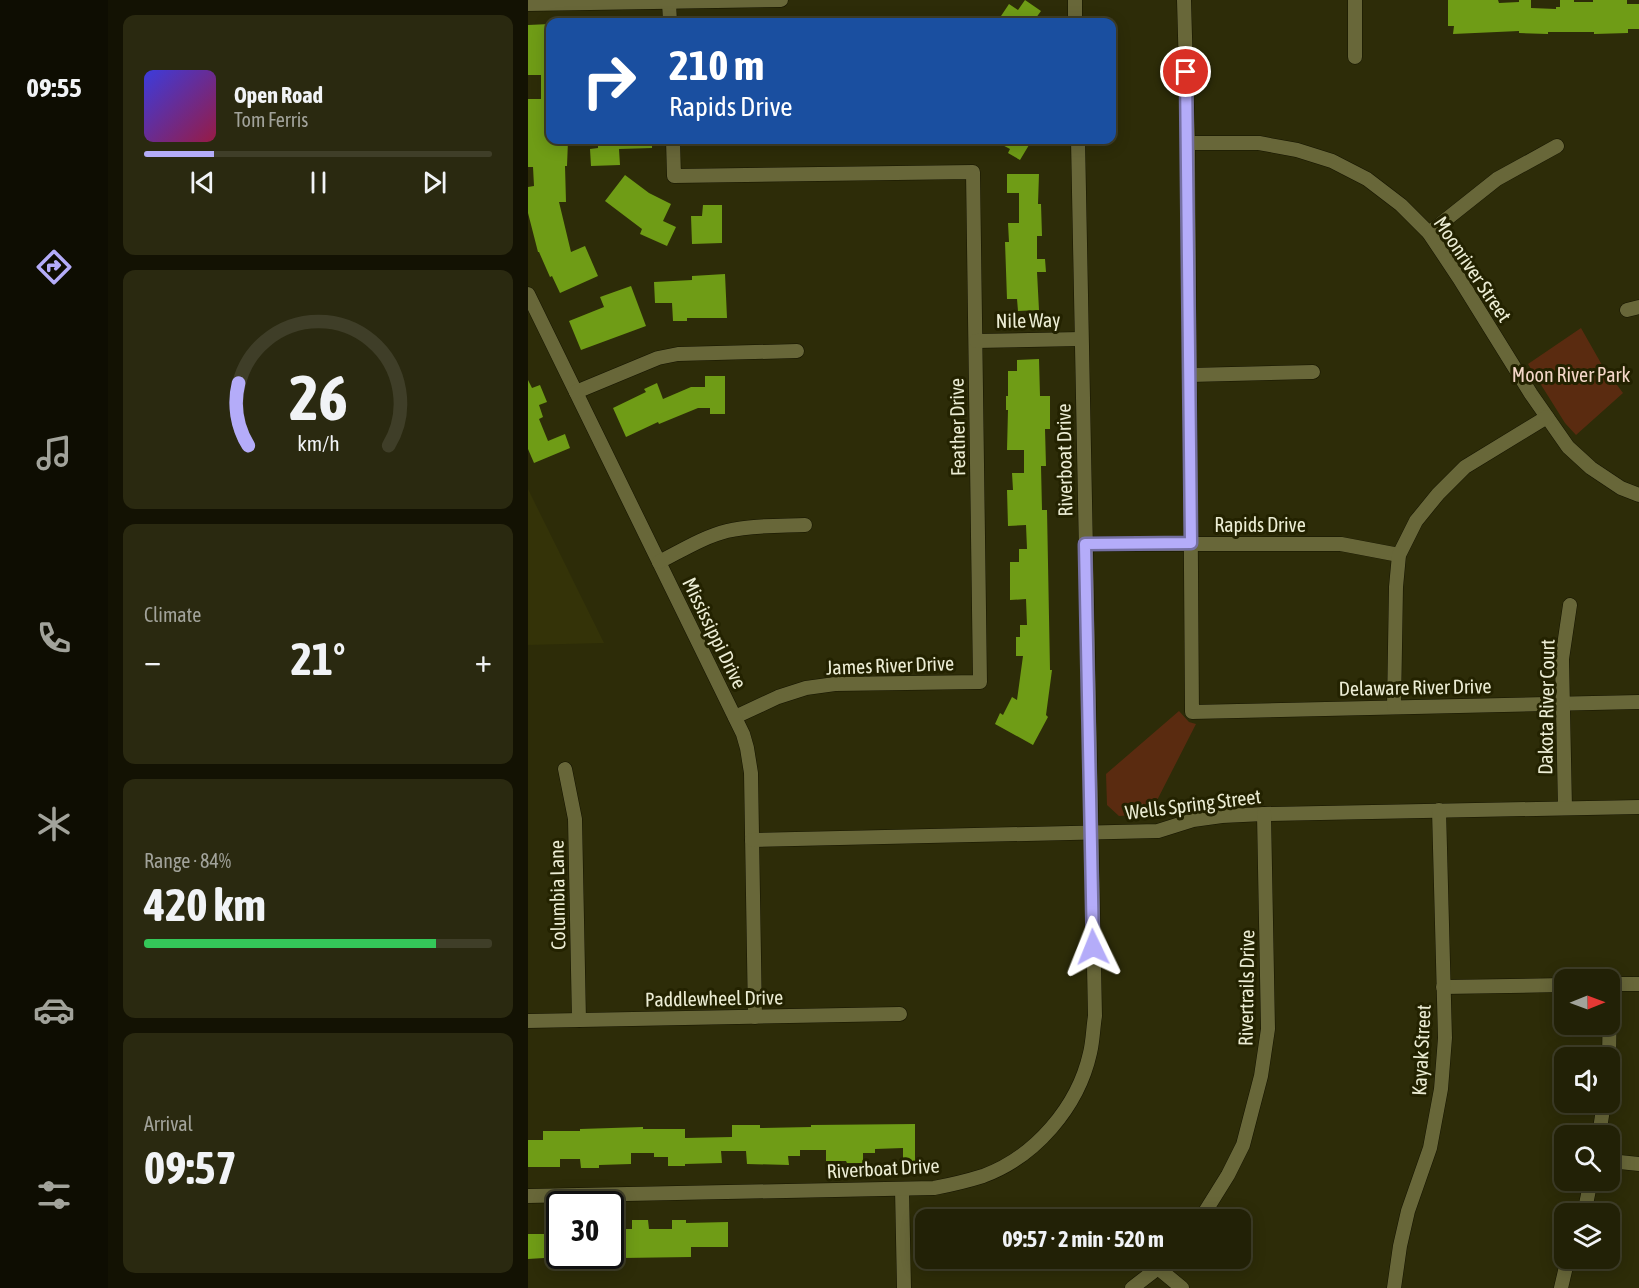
<!DOCTYPE html>
<html lang="en">
<head>
<meta charset="utf-8">
<style>
	:root { --surface:#222106; --page:#2a2910; --text:#f1f3f6; --muted:#a2a39b; --line:#3f3e28; --accent:#b4acf9 }
	body { margin:0; font-family:"Asap Condensed",sans-serif; background:var(--page); color:var(--text); height:100vh; display:flex; flex-direction:column; font-size:22px; white-space:nowrap }
	* { box-sizing:border-box; margin:0 }
	p { font-size:20px; color:var(--muted) }
	.icon { flex:none; width:33px; height:33px; fill:none; stroke:currentColor; stroke-width:2; stroke-linecap:round; stroke-linejoin:round }
	.map { position:relative; flex:1; overflow:hidden }
	.side { display:flex; flex-direction:column; gap:15px; padding:15px; background:#131203; width:420px }
	.side>* { flex:none }
	.top-card { position:absolute; left:18px; top:18px; width:570px; height:126px; border-radius:12px; box-shadow:0 3px 15px #0003,0 0 0 2px var(--line); background:#1a4fa0; color:#fff; overflow:hidden }
	.needle { width:39px; rotate:89deg }
	.fabs { position:absolute; left:1026px; top:969px; display:grid; gap:12px }
	.fabs a { display:grid; place-items:center; width:66px; height:66px; border-radius:12px; background:var(--surface); box-shadow:0 3px 15px #0003,0 0 0 2px var(--line); font-size:30px }
	.speed { position:absolute; left:18px; top:1191px; display:flex; gap:12px; font-size:30px; font-weight:700; text-align:center }
	.speed>* { display:grid; place-content:center; width:78px; height:78px; border-radius:50%; background:var(--surface); box-shadow:0 3px 15px #0003,0 0 0 2px var(--line); line-height:1 }
	.speed .limit { border:3px solid #111; border-radius:9px; background:#fff; color:#111 }
	.pin { position:absolute; display:grid; place-items:center; width:51px; height:51px; color:#fff; margin:-26px; border:3px solid #fff; border-radius:50%; box-shadow:0 2px 6px #0007 }
	.me { position:absolute; width:66px; margin:-33px; rotate:358deg; stroke-linejoin:round; filter:drop-shadow(0 0 4px #0008) }
	.turn { display:flex; align-items:center; gap:21px; height:126px; padding:0 24px; font-size:27px }
	.turn .icon { width:78px; height:78px; stroke-width:2.5 }
	.turn b { display:block; font-size:42px; line-height:51px }
	.big { font-size:45px; font-weight:700; line-height:1.1 }
	.side .widget { flex:1; display:flex; flex-direction:column; justify-content:center; gap:9px; min-width:0; padding:0 21px; border-radius:12px; background:var(--page) }
	.side .dial { align-items:center; gap:0 }
	.dial svg { height:156px; overflow:visible; fill:none; stroke:var(--line); stroke-width:7; stroke-linecap:round; text-anchor:middle }
	.dial text { fill:var(--text); stroke:none }
	.song { display:flex; align-items:center; gap:18px }
	.cover { width:72px; height:72px; border-radius:9px; background:linear-gradient(135deg,hsl(240 70% 55%),hsl(340 70% 35%)) }
	.played { height:6px; border-radius:3px; background:linear-gradient(90deg,var(--accent) 20%,var(--line) 20%) }
	.keys { display:flex; justify-content:space-around; direction:ltr }
	.heat { display:flex; justify-content:space-between; align-items:center; font-size:33px; direction:ltr }
	.charge { height:9px; border-radius:4px; background:linear-gradient(90deg,#34c759 84%,var(--line) 0) }
	.trip { position:absolute; left:387px; top:1209px; width:336px; height:60px; border-radius:12px; background:var(--surface); box-shadow:0 3px 15px #0003,0 0 0 2px var(--line); font-weight:700; line-height:60px; text-align:center }
	main { display:flex; flex:1; min-height:0 }
	.menu { display:flex; flex-direction:column; width:108px; justify-content:space-around; align-items:center; background:#0e0d02; color:var(--muted) }
	.menu .icon { width:42px; height:42px }
	.menu .active { color:var(--accent) }
	.menu b { font-size:27px; color:var(--text) }
	.map>svg:first-child { display:block }
	.built { fill:#343308 }
	.green { fill:#5a2b10 }
	.building { fill:#6f9c16 }
	.lines { fill:none; stroke-linecap:round; stroke-linejoin:round }
	.minor-casing { stroke:#151400; stroke-width:15 }
	.path { stroke:#7d7d5d; stroke-width:2; stroke-dasharray:4.5 3; stroke-linecap:butt }
	.minor { stroke:#686739; stroke-width:14 }
	.route-casing { stroke:#7570a2; stroke-width:15 }
	.route { stroke:#b4acf9; stroke-width:10 }
	.labels { text-anchor:middle; dominant-baseline:central; stroke-width:6; stroke-linejoin:round; paint-order:stroke }
	.street-label { font-size:20px; fill:#ecedd4; stroke:#232200 }
	.park-label { font-size:20px; fill:#f4d7c8; stroke:#232200 }
</style>
</head>
<body>
<main>
<nav class="menu">
<b>09:55</b>
<svg class="icon active" aria-label="directions" viewBox="0 0 24 24"><path d="M12 3l9 9-9 9-9-9zM9 14v-3h6M13 9l2 2-2 2"/></svg>
<svg class="icon" aria-label="music" viewBox="0 0 24 24"><path d="M9 18V5l10-2v13"/><circle cx="6" cy="18" r="3"/><circle cx="16" cy="16" r="3"/></svg>
<svg class="icon" aria-label="phone" viewBox="0 0 24 24"><path d="M5 4h4l2 5-3 2q2 4 5 5l2-3 5 2v4C11 20 4 13 5 4z"/></svg>
<svg class="icon" aria-label="climate" viewBox="0 0 24 24"><path d="M12 3v18M4 7l16 10M4 17L20 7"/></svg>
<svg class="icon" aria-label="car" viewBox="0 0 24 24"><path d="M5 17H2v-5l4-1 3-4h7l3 4 3 1v5h-3M9 17h6M6 11h13"/><circle cx="7" cy="17" r="2"/><circle cx="17" cy="17" r="2"/></svg>
<svg class="icon" aria-label="filters" viewBox="0 0 24 24"><path d="M4 7h16M4 17h16"/><circle cx="9" cy="7" r="2"/><circle cx="15" cy="17" r="2"/></svg>
</nav>
<section class="side">
<div class="widget">
<div class="song"><i class="cover"></i><div><b>Open Road</b><p>Tom Ferris</p></div></div>
<div class="played"></div>
<div class="keys"><svg class="icon" aria-label="previous" viewBox="0 0 24 24"><path d="M18 5L8 12l10 7zM5 5v14"/></svg><svg class="icon" aria-label="pause" viewBox="0 0 24 24"><path d="M8 5v14M16 5v14"/></svg><svg class="icon" aria-label="next" viewBox="0 0 24 24"><path d="M6 5l10 7-10 7zM19 5v14"/></svg></div>
</div>
<div class="widget dial"><svg viewBox="0 0 100 80">
<path d="M14 69A42 42 0 1 1 86 69"/>
<path d="M14 69A42 42 0 0 1 9 37" stroke="#b4acf9"/>
<text x="50" y="56" font-size="32" font-weight="700">26</text>
<text x="50" y="72" font-size="11">km/h</text>
</svg></div>
<div class="widget"><p>Climate</p>
<div class="heat"><a>−</a><b class="big">21°</b><a>+</a></div>
</div>
<div class="widget"><p>Range · 84%</p><b class="big">420 km</b><div class="charge"></div></div>
<div class="widget"><p>Arrival</p><b class="big">09:57</b></div>
</section>
<div class="map">
<svg width="1111" height="1288" viewBox="0 0 1111 1288">
	<rect width="100%" height="100%" fill="#2d2c08"/>
	<polygon class="built" points="0,489 76,643 0,645"/>
	<g class="green">
		<polygon points="1053,328 1074,365 1095,393 1048,435 1037,423 1000,364"/>
		<polygon points="651,711 661,722 668,724 622,814 591,816 579,805 578,774"/>
	</g>
	<g class="building">
		<polygon points="497,0 513,11 505,22 469,22 481,4 490,10"/>
		<polygon points="920,0 970,0 971,3 991,2 991,0 1003,0 1003,8 1028,9 1028,7 1032,7 1032,0 1046,0 1046,2 1065,2 1065,0 1099,0 1099,4 1111,4 1111,29 1100,29 1100,33 1066,34 1066,32 1020,32 1020,34 991,33 991,31 925,34 926,26 920,26"/>
		<polygon points="22,24 22,140 40,141 39,166 37,166 38,202 31,202 43,252 57,246 70,276 32,293 24,276 22,277 11,252 10,252 0,213 0,187 6,186 5,167 0,167 0,99 13,99 13,75 0,75 0,25"/>
		<polygon points="70,140 124,140 124,148 91,149 92,165 63,166 62,149 70,148"/>
		<polygon points="465,140 504,140 492,160 480,153 482,149"/>
		<polygon points="479,174 511,174 510,204 513,204 514,236 509,236 509,259 517,259 518,272 509,272 511,310 490,311 489,299 479,299 477,242 481,242 480,223 491,223 491,193 479,193"/>
		<polygon points="97,175 121,193 143,204 135,221 148,227 139,246 112,234 114,229 77,201"/>
		<polygon points="175,205 194,205 194,243 164,244 163,216 174,216"/>
		<polygon points="197,274 199,318 159,318 159,321 145,321 144,303 127,303 126,282 164,280 164,276"/>
		<polygon points="103,286 118,326 53,350 41,321 76,307 72,297"/>
		<polygon points="511,359 512,396 522,396 522,429 517,429 518,466 513,466 514,510 519,510 522,670 524,670 518,715 520,717 505,745 467,724 472,713 475,715 484,697 489,700 495,656 488,656 488,637 492,637 492,625 499,625 498,599 482,600 482,562 491,562 491,549 499,549 498,525 480,526 479,490 485,490 484,473 496,473 496,450 479,450 480,410 478,410 478,396 480,396 480,371 489,371 489,360"/>
		<polygon points="177,376 197,376 197,414 182,414 182,408 170,408 131,424 130,422 98,437 85,408 118,392 116,389 129,383 135,399 163,387 177,387"/>
		<polygon points="0,380 4,388 12,385 19,402 11,405 15,417 11,419 20,441 37,434 42,448 6,463 0,449"/>
		<polygon points="387,1124 387,1161 375,1161 375,1148 347,1149 347,1153 335,1153 335,1163 319,1163 318,1161 298,1161 298,1150 272,1150 272,1156 260,1156 261,1165 219,1164 218,1151 193,1151 194,1163 157,1164 157,1166 140,1166 140,1157 126,1157 126,1153 103,1153 103,1164 71,1165 71,1168 53,1168 52,1159 32,1159 32,1167 0,1167 0,1140 15,1140 15,1131 52,1131 52,1129 115,1127 115,1129 157,1129 157,1138 204,1137 204,1125 232,1125 232,1128 283,1127 283,1125"/>
		<polygon points="104,1220 120,1220 121,1229 144,1229 144,1220 158,1220 158,1223 200,1222 200,1247 163,1247 163,1257 94,1258 93,1249 82,1249 82,1229 104,1229"/>
		<polygon points="16,1229 32,1229 32,1260 16,1260 16,1258 0,1259 0,1234 16,1234"/>
	</g>
	<g class="lines">
		<defs>
			<g id="minor">
				<polyline points="547,0 547,22"/>
				<polyline points="656,0 660,143 664,712 1111,702"/>
				<polyline points="827,0 827,57"/>
				<polyline points="141,2 142,22"/>
				<polyline points="0,4 253,0"/>
				<polyline points="145,140 146,176 445,172 452,682 307,684 278,688 250,697 207,717"/>
				<polyline points="660,143 731,143 769,150 804,161 839,179 873,205 901,233 931,278 1003,394 1040,447 1063,468 1093,488 1111,495"/>
				<polyline points="901,233 969,179 1029,146"/>
				<polyline points="0,294 215,734 219,748 223,773 227,1017"/>
				<polyline points="1099,310 1111,307"/>
				<polyline points="448,341 553,339"/>
				<polyline points="662,375 785,372"/>
				<polyline points="48,392 130,358 150,354 269,351"/>
				<polyline points="557,544 813,544 871,555"/>
				<path d="M131,562c22,-11 44,-25 68,-31 25,-6 53,-5 78,-6"/>
				<polyline points="866,707 868,587 871,555 888,521 910,494 937,467 1019,417"/>
				<polyline points="37,769 47,819 51,1020"/>
				<polyline points="1037,808 1034,659 1042,605"/>
				<polyline points="224,840 630,831 665,820 694,816 736,814 1111,807"/>
				<polyline points="1082,984 1111,984"/>
				<polyline points="915,987 1036,985"/>
				<polyline points="0,1021 372,1014"/>
				<polyline points="1081,1058 1082,1002"/>
				<polyline points="1071,1136 1076,1102"/>
				<polyline points="1082,1161 1111,1164"/>
				<polyline points="374,1189 376,1288"/>
				<path d="M0,1196l406,-8c16,-3 33,-7 49,-12 52,-19 95,-69 107,-123 3,-12 3,-25 5,-37l-17,-876"/>
				<polyline points="1056,1214 1063,1180"/>
				<polyline points="672,1220 700,1175 715,1145 733,1076 740,1029 736,814"/>
				<polyline points="630,1268 654,1288"/>
				<polyline points="604,1288 630,1268 638,1258"/>
				<polyline points="866,1288 872,1246 880,1211 902,1148 913,1089 917,1038 911,810"/>
				<polyline points="1033,1288 1040,1258"/>
			</g>
		</defs>
		<use href="#minor" class="minor-casing"/>
		<polyline class="path" points="614,804 615,810"/>
		<use href="#minor" class="minor"/>
	</g>
	<g class="lines">
		<defs>
			<polyline id="route" points="565,947 557,544 663,543 658,72"/>
		</defs>
		<use href="#route" class="route-casing"/>
		<use href="#route" class="route"/>
	</g>
	<g class="labels">
		<g class="street-label">
			<text transform="translate(945 269) rotate(56)">Moonriver Street</text>
			<text transform="translate(500 320) rotate(-1)">Nile Way</text>
			<text transform="translate(429 427) rotate(-91)">Feather Drive</text>
			<text transform="translate(536 460) rotate(-91)">Riverboat Drive</text>
			<text x="732" y="524">Rapids Drive</text>
			<text transform="translate(187 633) rotate(64)">Mississippi Drive</text>
			<text transform="translate(362 665) rotate(-2)">James River Drive</text>
			<text transform="translate(887 687) rotate(-1)">Delaware River Drive</text>
			<text transform="translate(1018 707) rotate(-89)">Dakota River Court</text>
			<text transform="translate(665 804) rotate(-7)">Wells Spring Street</text>
			<text transform="translate(29 895) rotate(-91)">Columbia Lane</text>
			<text transform="translate(718 988) rotate(-89)">Rivertrails Drive</text>
			<text transform="translate(186 998) rotate(-1)">Paddlewheel Drive</text>
			<text transform="translate(893 1050) rotate(-87)">Kayak Street</text>
			<text transform="translate(355 1168) rotate(-3)">Riverboat Drive</text>
		</g>
		<g class="park-label">
			<text x="1043" y="374">Moon River Park</text>
		</g>
	</g>
</svg>
<div class="fabs">
<a><svg class="needle" viewBox="-14 -14 28 28"><path d="M0-13l5 13h-10z" fill="#e53935"/><path d="M0 13l5-13h-10z" fill="#a2a39b"/></svg></a>
<a><svg class="icon" aria-label="sound" viewBox="0 0 24 24"><path d="M4 9h4l5-4v14l-5-4H4zM17 9q2 3 0 6"/></svg></a>
<a><svg class="icon" aria-label="search" viewBox="0 0 24 24"><circle cx="10" cy="10" r="6"/><path d="M15 15l6 6"/></svg></a>
<a><svg class="icon" aria-label="layers" viewBox="0 0 24 24"><path d="M12 4l9 5-9 5-9-5zM3 14l9 5 9-5"/></svg></a>
</div>
<div class="speed"><div class="limit">30</div></div>
<div class="pin" style="left:658px;top:72px;background:#d93025"><svg class="icon" aria-label="arrive" viewBox="0 0 24 24"><path d="M6 21V4h12l-3 4 3 4H6"/></svg></div>
<svg class="me" style="left:565px;top:947px" viewBox="-20 -20 40 40"><path d="M0-17L14 15 0 8-14 15z" fill="#b4acf9" stroke="#fff" stroke-width="4"/></svg>
<div class="trip">09:57 · 2 min · 520 m</div>
<div class="top-card">
<div class="turn"><svg class="icon" aria-label="right" viewBox="0 0 24 24"><path d="M7 20v-9h11M14 6l5 5-5 5"/></svg><div><b>210 m</b>Rapids Drive</div></div>
</div>
</div>
</main>
</body>
</html>
